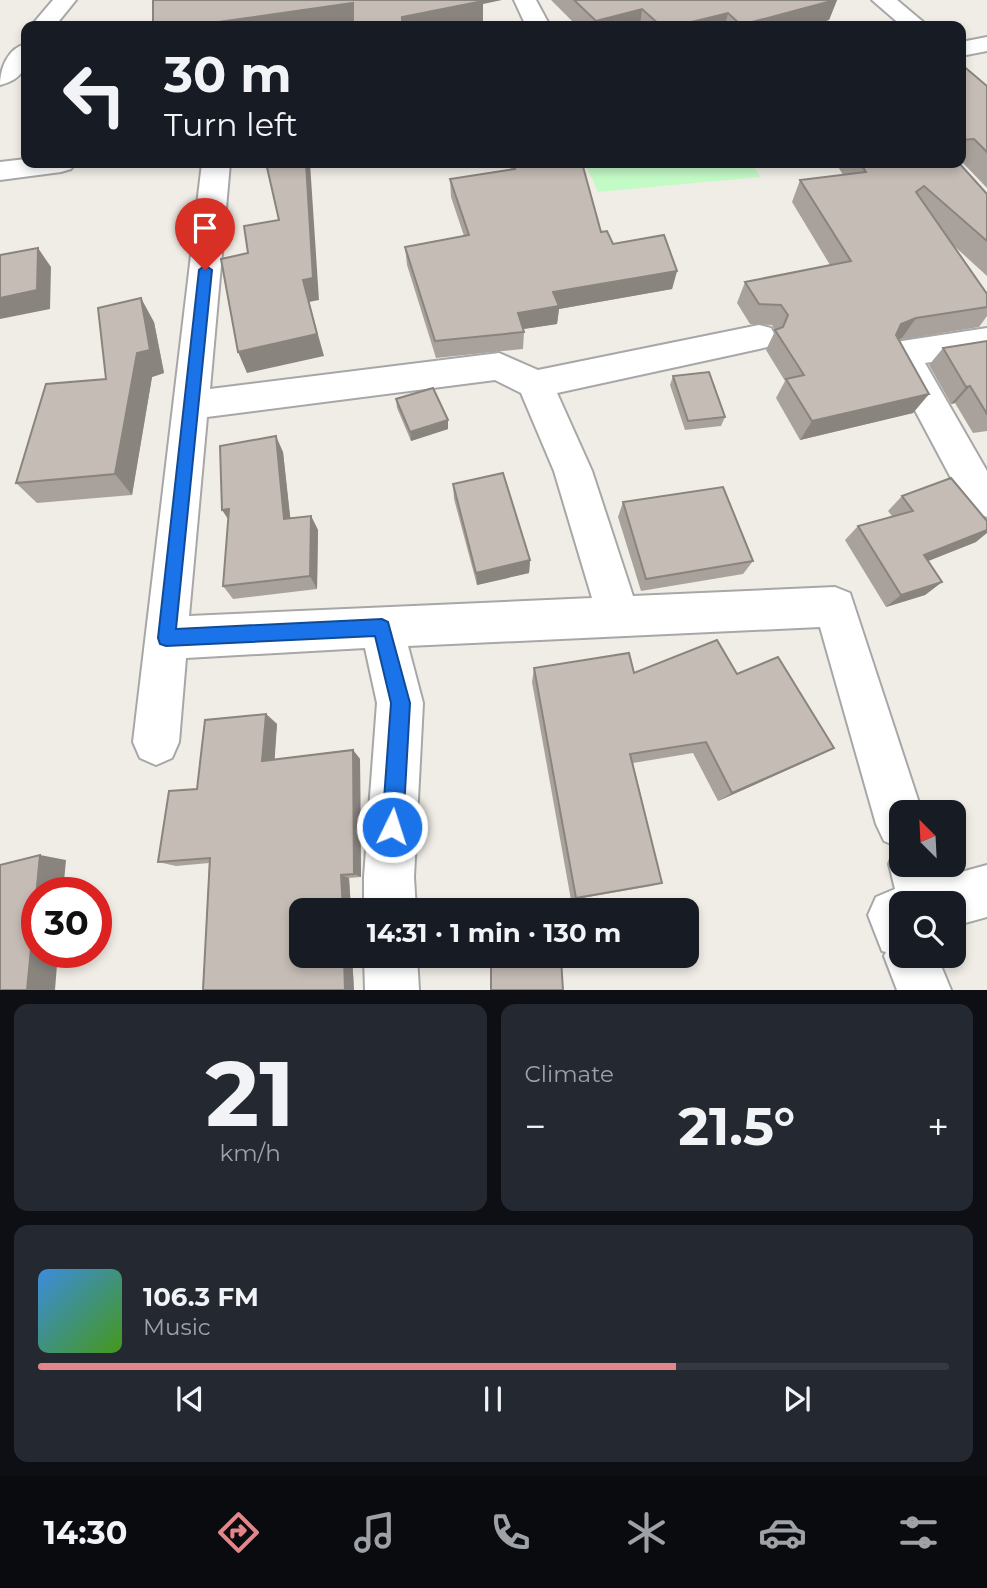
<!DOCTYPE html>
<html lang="en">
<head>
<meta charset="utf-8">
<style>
	:root { --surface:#171b24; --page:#242831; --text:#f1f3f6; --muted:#9ea1a6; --line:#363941; --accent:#e2868a }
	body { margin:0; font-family:Montserrat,sans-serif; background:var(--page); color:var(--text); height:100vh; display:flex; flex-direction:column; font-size:26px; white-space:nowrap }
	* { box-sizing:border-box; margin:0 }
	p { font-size:23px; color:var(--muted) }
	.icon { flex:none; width:38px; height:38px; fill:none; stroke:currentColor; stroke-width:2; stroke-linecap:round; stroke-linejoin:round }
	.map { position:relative; height:990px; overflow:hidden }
	.panel { display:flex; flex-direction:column; gap:14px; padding:14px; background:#0d0f14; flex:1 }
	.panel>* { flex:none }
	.guide { position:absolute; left:21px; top:21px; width:945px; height:147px; border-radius:14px; box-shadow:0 4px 10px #0003; background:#171b24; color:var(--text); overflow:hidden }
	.needle { width:46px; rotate:336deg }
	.tools { position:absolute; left:889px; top:800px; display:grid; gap:14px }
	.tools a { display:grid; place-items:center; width:77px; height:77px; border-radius:14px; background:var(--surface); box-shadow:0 4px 10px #0003; font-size:35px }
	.speed { position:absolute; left:21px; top:877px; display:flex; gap:14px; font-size:35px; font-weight:700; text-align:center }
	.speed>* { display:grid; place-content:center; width:91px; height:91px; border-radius:50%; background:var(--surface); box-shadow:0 4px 10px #0003; line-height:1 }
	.speed .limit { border:10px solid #d22; background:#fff; color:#111 }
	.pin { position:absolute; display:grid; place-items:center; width:60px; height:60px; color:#fff; margin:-72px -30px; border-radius:50% 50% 50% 0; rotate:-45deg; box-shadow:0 0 7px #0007 }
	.pin .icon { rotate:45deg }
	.me { position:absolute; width:77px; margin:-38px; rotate:4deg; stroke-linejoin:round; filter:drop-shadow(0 0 5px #0008) }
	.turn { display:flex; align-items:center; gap:24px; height:147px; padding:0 28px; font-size:32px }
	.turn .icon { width:91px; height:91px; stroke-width:2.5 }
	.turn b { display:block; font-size:49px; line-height:60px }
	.big { font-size:52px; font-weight:700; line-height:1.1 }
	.panel .tile { flex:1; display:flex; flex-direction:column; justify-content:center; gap:10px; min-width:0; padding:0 24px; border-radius:14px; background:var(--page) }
	.panel .dial { align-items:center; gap:0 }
	.dial b { font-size:91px; line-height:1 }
	.song { display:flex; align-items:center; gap:21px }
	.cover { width:84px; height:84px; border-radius:10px; background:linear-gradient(135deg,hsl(210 70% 55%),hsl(100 70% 35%)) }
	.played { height:7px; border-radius:4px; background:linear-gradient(90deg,var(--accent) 70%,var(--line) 70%) }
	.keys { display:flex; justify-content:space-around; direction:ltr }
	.heat { display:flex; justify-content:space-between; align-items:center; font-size:38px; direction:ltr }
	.panel .tiles { flex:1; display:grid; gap:14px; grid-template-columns:1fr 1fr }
	.tile:last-child { grid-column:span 2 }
	.trip { position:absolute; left:289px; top:898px; width:410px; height:70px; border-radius:14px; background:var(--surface); box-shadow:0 4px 10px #0003; font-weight:700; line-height:70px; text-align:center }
	.tabs { display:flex; height:112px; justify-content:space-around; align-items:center; background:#090b0e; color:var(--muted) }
	.tabs .icon { width:49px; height:49px }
	.tabs .on { color:var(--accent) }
	.tabs b { font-size:32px; color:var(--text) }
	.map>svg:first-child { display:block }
	.park { fill:#c3fbc6 }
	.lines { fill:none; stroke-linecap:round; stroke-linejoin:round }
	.minor-casing { stroke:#a7a7a7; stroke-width:4 }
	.minor { fill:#fff; fill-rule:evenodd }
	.wall { fill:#a9a29c }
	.shaded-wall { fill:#8a847f }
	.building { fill:#c5bcb5; stroke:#8a847f; stroke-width:2 }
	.route { fill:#1a73e8; stroke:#114b97; stroke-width:2 }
</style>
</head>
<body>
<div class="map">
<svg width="987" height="990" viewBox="0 0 987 990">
	<rect width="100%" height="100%" fill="#f0ede6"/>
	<polygon class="park" points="585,163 752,163 760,177 598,192"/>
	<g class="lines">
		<defs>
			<g id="minor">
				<polygon points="53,0 76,0 55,26 31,26"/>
				<polygon points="514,0 536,0 550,26 526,26"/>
				<polygon points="872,0 897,0 928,26 902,26"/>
				<polygon points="987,37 987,51 961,56 961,42"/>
				<path d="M26,44c1,23 -1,34 -26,41 0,-17 8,-37 26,-41z"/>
				<polygon points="26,159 26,163 75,163 71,169 61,172 0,180 0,162"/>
				<path d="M202,163h28l-20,226 289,-36 39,17 221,-45 12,3 5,9 -5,9 -12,3 -202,44 35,78 41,125 202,-9 15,6 72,219h-21v52h38l4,13 44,-12v52l-33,9v-23h-53v53h36l14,34h-54l-13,-34 2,-4 -4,-1 -14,-36 8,-18 19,-8 -6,-25 7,-18 -12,-5 -8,-17 -56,-197 -412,19 15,57 -9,174 2,33h-52v-33l13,-174 -12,-55 -179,10 -7,84 -7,16 -16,7 -16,-7 -7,-16zM495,380l26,13 33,78 38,127 -403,18 18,-199z"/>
				<polygon points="987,328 987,354 925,363 987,471 987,517 968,510 885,354 890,345 902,341"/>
				<polygon points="364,956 417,956 419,990 365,990"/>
			</g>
		</defs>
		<use href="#minor" class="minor-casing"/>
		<use href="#minor" class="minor"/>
	</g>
	<g class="wall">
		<polygon points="551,0 837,0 829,20 808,26 577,26"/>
		<polygon points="961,64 987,86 987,188 961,161"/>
		<polygon points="510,163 582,163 601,232 613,244 677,271 672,289 559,309 557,324 523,329 524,332 523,349 436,358 407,265 405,247 464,236 451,197 450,179 511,169"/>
		<polygon points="836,163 959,163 987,194 987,276 952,244 987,294 987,316 979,327 899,340 929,394 913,413 800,440 776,398 785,381 766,350 775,331 772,325 750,324 737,303 745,282 830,265 792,202 800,180 843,175"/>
		<polygon points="154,322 164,373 152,377 132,495 37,503 16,483 106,379"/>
		<polygon points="987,341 987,431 973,433 955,403 951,404 929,365 943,348"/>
		<polygon points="673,376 725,417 721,426 685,430 670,385"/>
		<polygon points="396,399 448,420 448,429 411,441 397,408"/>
		<polygon points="283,452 290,518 311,516 318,530 317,589 233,599 223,586"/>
		<polygon points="453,484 530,560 529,573 477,585 454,499"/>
		<polygon points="902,496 976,542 928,561 942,582 925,595 886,607 845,540 858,526 892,516 888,511"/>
		<polygon points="623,502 753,561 743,574 641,591 618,517"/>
		<polygon points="534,668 634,673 737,674 834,748 814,758 718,801 693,753 633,763 662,883 651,886 571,900 532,682"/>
		<polygon points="266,714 277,724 274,760 353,750 360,759 361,877 349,878 351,910 301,910 301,956 352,956 354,990 203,990 209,863 176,866 158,862 197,789"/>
		<polygon points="491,958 558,958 561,959 491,990"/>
	</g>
	<g class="shaded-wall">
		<polygon points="471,0 502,0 483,4 483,22 461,26 402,26 402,17"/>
		<polygon points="835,0 837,0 829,20 808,26 741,26 741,25"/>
		<polygon points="353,3 356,24 343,26 190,26"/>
		<polygon points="642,9 640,26 595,26 596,21"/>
		<polygon points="728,13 725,26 675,26"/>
		<polygon points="306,163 310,163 319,300 309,302 324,356 247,373 238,352"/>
		<polygon points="38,248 51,267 50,309 0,319 0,298"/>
		<polygon points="677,271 672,289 559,309 557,324 517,330 518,313 553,292"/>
		<polygon points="141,298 154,322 164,373 152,377 132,495 115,474"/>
		<polygon points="916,318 902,338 888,344 901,324"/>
		<polygon points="970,386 955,403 951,404 966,387"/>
		<polygon points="929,394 913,413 800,440 812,421"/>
		<polygon points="448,420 448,429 411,441 410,432"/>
		<polygon points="276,436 283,452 292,533 284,519"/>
		<polygon points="229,509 232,525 222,510"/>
		<polygon points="311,516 318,530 317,589 310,576"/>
		<polygon points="987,530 987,533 976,542 908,569 924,555"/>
		<polygon points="530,560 529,573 477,585 476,573"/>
		<polygon points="942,582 925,595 886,607 901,595"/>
		<polygon points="266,714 277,724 274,769 262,761"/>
		<polygon points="834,748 814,758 718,801 732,793"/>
		<polygon points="353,750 360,759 361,877 354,874"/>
		<polygon points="40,855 66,860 63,892 37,892 37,952 58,952 55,990 27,990"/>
		<polygon points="341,875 349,878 351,910 343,910"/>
		<polygon points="344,956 352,956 354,990 345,990"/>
	</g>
	<g class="building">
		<polygon points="153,0 483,0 483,1 402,17 402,26 353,26 353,3 190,26 153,26"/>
		<polygon points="574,0 835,0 741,25 728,13 675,26 661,26 642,9 596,21"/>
		<polygon points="961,64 987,86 987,152 974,139 961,140"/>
		<polygon points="266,163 306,163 313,278 303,280 317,334 238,352 221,259 248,253 244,226 279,220"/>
		<polygon points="514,163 582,163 601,232 607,231 613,244 664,235 677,271 553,292 559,306 518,313 524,332 435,341 405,247 469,235 450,179 515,169"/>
		<polygon points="860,163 959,163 987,194 987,241 924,186 916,192 987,294 987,307 916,318 901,324 896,335 929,394 812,421 786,379 804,375 775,330 783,327 788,315 781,305 759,304 745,282 851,261 800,180 866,172"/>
		<polygon points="38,248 37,290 0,298 0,255"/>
		<polygon points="141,298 150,350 137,353 115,474 16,483 46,384 106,379 98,308"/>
		<polygon points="987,341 987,414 970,386 966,387 943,348"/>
		<polygon points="709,372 725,417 688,421 673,376"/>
		<polygon points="433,388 448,420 410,432 396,399"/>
		<polygon points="276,436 284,519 311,516 310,576 223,586 229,509 222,510 220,446"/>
		<polygon points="503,473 530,560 476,573 453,484"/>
		<polygon points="951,478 987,521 987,530 924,555 942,582 901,595 858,526 913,511 902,496"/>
		<polygon points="723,487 753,561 646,579 623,502"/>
		<polygon points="717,640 737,674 778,657 834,748 732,793 706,742 630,754 662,883 576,898 534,668 629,653 634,673"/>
		<polygon points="266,714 262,761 353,750 354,874 341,875 343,910 301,910 301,956 344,956 345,990 203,990 210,858 158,862 169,791 197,789 205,720"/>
		<polygon points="40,855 27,990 0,990 0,865"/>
		<polygon points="561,959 563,990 491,990 491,960"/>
	</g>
	<polygon class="route" points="205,265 212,270 176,629 382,619 388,622 410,703 403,827 400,834 392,837 385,834 382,827 391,703 375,636 166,646 160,644 158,638 199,270"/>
</svg>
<div class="tools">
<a><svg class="needle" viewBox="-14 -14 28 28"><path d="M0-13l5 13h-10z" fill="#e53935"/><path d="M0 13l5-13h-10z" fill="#9ea1a6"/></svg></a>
<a><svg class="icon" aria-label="search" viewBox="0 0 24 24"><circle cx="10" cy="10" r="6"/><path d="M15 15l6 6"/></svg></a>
</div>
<div class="speed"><div class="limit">30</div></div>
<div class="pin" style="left:205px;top:270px;background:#d93025"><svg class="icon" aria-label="arrive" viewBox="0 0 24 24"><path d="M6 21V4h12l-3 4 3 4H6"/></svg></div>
<svg class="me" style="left:392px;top:827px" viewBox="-20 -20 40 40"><circle r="17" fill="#1a73e8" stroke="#fff" stroke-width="3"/><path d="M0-11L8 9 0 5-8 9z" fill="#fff"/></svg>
<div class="trip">14:31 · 1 min · 130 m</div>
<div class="guide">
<div class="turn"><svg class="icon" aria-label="left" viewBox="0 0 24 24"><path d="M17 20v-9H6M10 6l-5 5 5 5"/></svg><div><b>30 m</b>Turn left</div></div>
</div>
</div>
<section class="panel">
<div class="tiles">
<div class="tile dial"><b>21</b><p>km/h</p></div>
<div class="tile"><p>Climate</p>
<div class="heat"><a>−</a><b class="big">21.5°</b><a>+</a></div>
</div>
<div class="tile">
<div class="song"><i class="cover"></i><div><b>106.3 FM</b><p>Music</p></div></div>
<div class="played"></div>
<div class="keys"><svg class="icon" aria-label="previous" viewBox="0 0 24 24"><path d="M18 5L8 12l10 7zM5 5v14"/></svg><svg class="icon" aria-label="pause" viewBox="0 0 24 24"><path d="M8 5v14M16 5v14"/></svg><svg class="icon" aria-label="next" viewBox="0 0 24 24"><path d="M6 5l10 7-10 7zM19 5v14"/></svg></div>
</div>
</div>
</section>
<nav class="tabs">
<b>14:30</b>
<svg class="icon on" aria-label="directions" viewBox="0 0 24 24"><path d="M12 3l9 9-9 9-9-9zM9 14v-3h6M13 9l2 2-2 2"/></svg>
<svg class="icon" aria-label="music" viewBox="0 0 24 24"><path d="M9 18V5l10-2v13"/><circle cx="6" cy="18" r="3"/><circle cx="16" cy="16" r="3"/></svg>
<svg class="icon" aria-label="phone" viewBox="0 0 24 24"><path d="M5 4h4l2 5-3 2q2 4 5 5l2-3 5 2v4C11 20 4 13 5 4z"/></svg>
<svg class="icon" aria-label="climate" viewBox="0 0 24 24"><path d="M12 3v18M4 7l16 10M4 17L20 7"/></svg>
<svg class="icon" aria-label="car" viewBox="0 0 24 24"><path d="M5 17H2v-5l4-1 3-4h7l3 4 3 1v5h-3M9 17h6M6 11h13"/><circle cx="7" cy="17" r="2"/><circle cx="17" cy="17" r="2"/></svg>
<svg class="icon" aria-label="filters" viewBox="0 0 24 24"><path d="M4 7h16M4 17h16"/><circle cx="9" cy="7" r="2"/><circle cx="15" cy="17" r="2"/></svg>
</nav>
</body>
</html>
